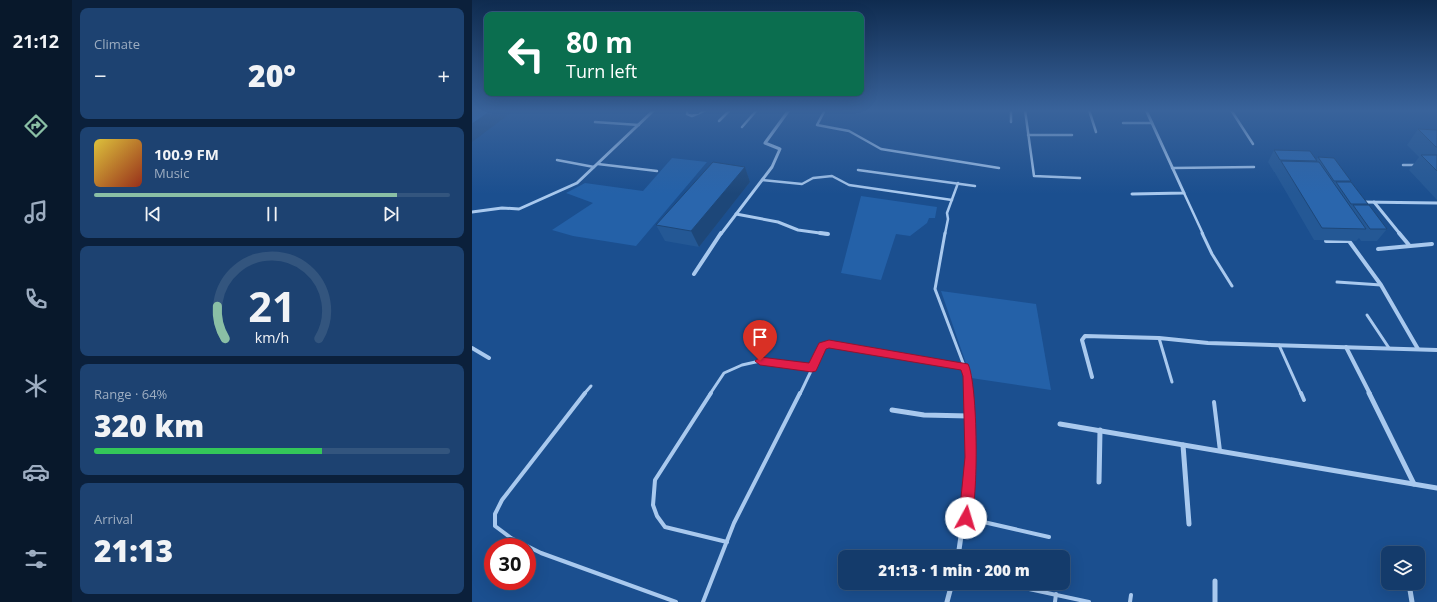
<!DOCTYPE html>
<html lang="en">
<head>
<meta charset="utf-8">
<style>
	:root { --surface:#143b6b; --page:#1d4271; --text:#f1f3f6; --muted:#9dadc1; --line:#33557e; --accent:#8abfa5 }
	body { margin:0; font-family:"Open Sans",sans-serif; background:var(--page); color:var(--text); height:100vh; display:flex; flex-direction:column; font-size:15px; white-space:nowrap }
	* { box-sizing:border-box; margin:0 }
	p { font-size:13px; color:var(--muted) }
	.icon { flex:none; width:22px; height:22px; fill:none; stroke:currentColor; stroke-width:2; stroke-linecap:round; stroke-linejoin:round }
	.map { position:relative; flex:1; overflow:hidden }
	.side { display:flex; flex-direction:column; gap:8px; padding:8px; background:#0b203b; width:400px }
	.side>* { flex:none }
	.banner { position:absolute; left:12px; top:12px; width:380px; height:84px; border-radius:8px; box-shadow:0 4px 16px #0002,0 0 0 1px var(--line); background:#0b6e4f; color:#fff; overflow:hidden }
	.fabs { position:absolute; left:909px; top:546px; display:grid; gap:8px }
	.fabs a { display:grid; place-items:center; width:44px; height:44px; border-radius:8px; background:var(--surface); box-shadow:0 4px 16px #0002,0 0 0 1px var(--line); font-size:20px }
	.speed { position:absolute; left:12px; top:538px; display:flex; gap:8px; font-size:20px; font-weight:700; text-align:center }
	.speed>* { display:grid; place-content:center; width:52px; height:52px; border-radius:50%; background:var(--surface); box-shadow:0 4px 16px #0002,0 0 0 1px var(--line); line-height:1 }
	.speed .limit { border:6px solid #d22; background:#fff; color:#111 }
	.pin { position:absolute; display:grid; place-items:center; width:34px; height:34px; color:#fff; margin:-41px -17px; border-radius:50% 50% 50% 0; rotate:-45deg; box-shadow:0 0 4px #0007 }
	.pin .icon { rotate:45deg }
	.me { position:absolute; width:44px; margin:-22px; rotate:6deg; stroke-linejoin:round; filter:drop-shadow(0 0 3px #0008) }
	.turn { display:flex; align-items:center; gap:14px; height:84px; padding:0 16px; font-size:18px }
	.turn .icon { width:52px; height:52px; stroke-width:2.5 }
	.turn b { display:block; font-size:28px; line-height:34px }
	.big { font-size:30px; font-weight:800; line-height:1.1 }
	.side .card { flex:1; display:flex; flex-direction:column; justify-content:center; gap:6px; min-width:0; padding:0 14px; border-radius:8px; background:var(--page) }
	.side .dial { align-items:center; gap:0 }
	.dial svg { height:104px; overflow:visible; fill:none; stroke:var(--line); stroke-width:7; stroke-linecap:round; text-anchor:middle }
	.dial text { fill:var(--text); stroke:none }
	.song { display:flex; align-items:center; gap:12px }
	.cover { width:48px; height:48px; border-radius:6px; background:linear-gradient(135deg,hsl(50 70% 55%),hsl(10 70% 35%)) }
	.played { height:4px; border-radius:2px; background:linear-gradient(90deg,var(--accent) 85%,var(--line) 85%) }
	.keys { display:flex; justify-content:space-around; direction:ltr }
	.heat { display:flex; justify-content:space-between; align-items:center; font-size:22px; direction:ltr }
	.charge { height:6px; border-radius:3px; background:linear-gradient(90deg,#34c759 64%,var(--line) 0) }
	.trip { position:absolute; left:366px; top:550px; width:232px; height:40px; border-radius:8px; background:var(--surface); box-shadow:0 4px 16px #0002,0 0 0 1px var(--line); font-weight:800; line-height:40px; text-align:center }
	main { display:flex; flex:1; min-height:0 }
	.menu { display:flex; flex-direction:column; width:72px; justify-content:space-around; align-items:center; background:#08182b; color:var(--muted) }
	.menu .icon { width:28px; height:28px }
	.menu .active { color:var(--accent) }
	.menu b { font-size:18px; color:var(--text) }
	.map>svg:first-child { display:block }
	.green { fill:#2461a8 }
	.lines { fill:none; stroke-linecap:round; stroke-linejoin:round }
	.service-far2 { stroke:#a9c9ee; stroke-width:2.5 }
	.service-far1 { stroke:#a9c9ee; stroke-width:3 }
	.service { stroke:#a9c9ee; stroke-width:4 }
	.minor-far2 { stroke:#a9c9ee; stroke-width:3 }
	.minor-far1 { stroke:#a9c9ee; stroke-width:4 }
	.minor { stroke:#a9c9ee; stroke-width:5 }
	.wall { fill:#245895 }
	.shaded-wall { fill:#1d4779 }
	.building { fill:#2a66ad; stroke:#1d4779 }
	.route { fill:#e11d48; stroke:#92132f }
</style>
</head>
<body>
<main>
<nav class="menu">
<b>21:12</b>
<svg class="icon active" aria-label="directions" viewBox="0 0 24 24"><path d="M12 3l9 9-9 9-9-9zM9 14v-3h6M13 9l2 2-2 2"/></svg>
<svg class="icon" aria-label="music" viewBox="0 0 24 24"><path d="M9 18V5l10-2v13"/><circle cx="6" cy="18" r="3"/><circle cx="16" cy="16" r="3"/></svg>
<svg class="icon" aria-label="phone" viewBox="0 0 24 24"><path d="M5 4h4l2 5-3 2q2 4 5 5l2-3 5 2v4C11 20 4 13 5 4z"/></svg>
<svg class="icon" aria-label="climate" viewBox="0 0 24 24"><path d="M12 3v18M4 7l16 10M4 17L20 7"/></svg>
<svg class="icon" aria-label="car" viewBox="0 0 24 24"><path d="M5 17H2v-5l4-1 3-4h7l3 4 3 1v5h-3M9 17h6M6 11h13"/><circle cx="7" cy="17" r="2"/><circle cx="17" cy="17" r="2"/></svg>
<svg class="icon" aria-label="filters" viewBox="0 0 24 24"><path d="M4 7h16M4 17h16"/><circle cx="9" cy="7" r="2"/><circle cx="15" cy="17" r="2"/></svg>
</nav>
<section class="side">
<div class="card"><p>Climate</p>
<div class="heat"><a>−</a><b class="big">20°</b><a>+</a></div>
</div>
<div class="card">
<div class="song"><i class="cover"></i><div><b>100.9 FM</b><p>Music</p></div></div>
<div class="played"></div>
<div class="keys"><svg class="icon" aria-label="previous" viewBox="0 0 24 24"><path d="M18 5L8 12l10 7zM5 5v14"/></svg><svg class="icon" aria-label="pause" viewBox="0 0 24 24"><path d="M8 5v14M16 5v14"/></svg><svg class="icon" aria-label="next" viewBox="0 0 24 24"><path d="M6 5l10 7-10 7zM19 5v14"/></svg></div>
</div>
<div class="card dial"><svg viewBox="0 0 100 80">
<path d="M14 69A42 42 0 1 1 86 69"/>
<path d="M14 69A42 42 0 0 1 8 44" stroke="#8abfa5"/>
<text x="50" y="56" font-size="32" font-weight="700">21</text>
<text x="50" y="72" font-size="11">km/h</text>
</svg></div>
<div class="card"><p>Range · 64%</p><b class="big">320 km</b><div class="charge"></div></div>
<div class="card"><p>Arrival</p><b class="big">21:13</b></div>
</section>
<div class="map">
<svg width="965" height="602" viewBox="0 0 965 602">
	<rect width="100%" height="100%" fill="#1b4f8f"/>
	<g class="green">
		<polygon points="200,158 235,162 164,246 101,236 80,230 121,203 94,193 113,183 171,191"/>
		<polygon points="389,196 465,207 463,218 457,218 455,223 438,236 424,234 409,280 369,273"/>
		<polygon points="469,291 564,304 579,390 499,378"/>
	</g>
	<g class="lines">
		<g class="service-far2">
			<polyline points="216,110 215,114 220,116 234,110"/>
			<polyline points="353,110 345,125 377,131 409,149 527,168"/>
			<polyline points="539,110 539,122"/>
			<polyline points="553,110 562,176 608,178"/>
			<polyline points="617,110 624,132"/>
			<polyline points="759,110 781,144"/>
			<polyline points="247,121 258,110"/>
			<polyline points="123,122 167,125"/>
			<polyline points="651,123 680,123"/>
			<polyline points="270,127 285,110"/>
			<polyline points="556,135 600,135"/>
			<polyline points="85,160 122,167"/>
			<polyline points="126,164 185,171"/>
			<polyline points="931,165 945,165"/>
			<polyline points="700,168 782,167"/>
			<polyline points="386,170 503,186"/>
			<polyline points="290,180 330,184 341,178 360,176 377,185 480,200"/>
			<polyline points="712,193 731,234"/>
			<polyline points="473,234 476,219 475,213 486,183"/>
		</g>
		<g class="service-far1">
			<polyline points="473,233 463,289 496,376 496,394"/>
			<polyline points="730,233 740,254 760,286"/>
			<polyline points="865,282 909,285"/>
			<polyline points="895,315 917,348"/>
			<polyline points="687,338 700,382"/>
			<polyline points="807,345 829,394"/>
			<polyline points="112,394 119,386"/>
			<polyline points="238,394 252,373 270,365 288,361 340,368"/>
			<polyline points="328,394 351,346 357,344 493,367"/>
		</g>
		<g class="service">
			<polyline points="113,393 30,500 23,514 23,526 39,538 69,553 204,602"/>
			<polyline points="239,393 183,480 181,505 185,516 193,527 255,542"/>
			<polyline points="496,393 497,416"/>
			<polyline points="829,393 832,400"/>
			<polyline points="742,402 748,451"/>
			<polyline points="494,518 577,537"/>
			<polyline points="529,583 617,602"/>
			<polyline points="231,602 262,523 328,393"/>
			<polyline points="583,602 584,594"/>
			<polyline points="658,602 659,595"/>
		</g>
		<g class="minor-far2">
			<polyline points="660,194 712,193 674,110"/>
			<polyline points="889,202 965,203"/>
			<polyline points="902,202 928,234"/>
			<polyline points="0,212 30,208 47,209 105,183 182,110"/>
			<polyline points="264,214 306,222 326,230 355,234"/>
			<polyline points="249,234 300,167 308,149 293,143 317,110"/>
		</g>
		<g class="minor-far1">
			<polyline points="348,233 356,234"/>
			<polyline points="927,233 937,245"/>
			<polyline points="854,241 877,241 909,285 946,349"/>
			<polyline points="906,249 960,244"/>
			<polyline points="222,274 249,233"/>
			<polyline points="874,347 898,394"/>
			<polyline points="0,348 17,358"/>
			<polyline points="620,377 610,340 613,336 687,338 736,343 965,350"/>
		</g>
		<g class="minor">
			<polyline points="897,393 942,484"/>
			<polyline points="420,410 452,415 497,416 496,487 486,557"/>
			<polyline points="588,424 965,488"/>
			<polyline points="711,445 717,524"/>
			<polyline points="627,482 628,430"/>
			<polyline points="743,581 743,602"/>
			<polyline points="937,584 940,602"/>
			<polyline points="475,602 480,583"/>
		</g>
	</g>
	<g class="wall">
		<polygon points="215,110 230,110 226,114 217,114"/>
		<polygon points="946,129 965,130 965,200 937,170 947,157 935,145"/>
		<polygon points="802,150 844,160 846,157 879,181 879,182 896,204 895,205 915,229 905,241 889,241 887,238 884,241 842,240 803,173 803,172 802,172 796,162"/>
		<polygon points="273,167 278,182 227,247 193,241 184,225"/>
	</g>
	<g class="shaded-wall">
		<polygon points="20,110 39,110 40,112 0,142 0,124"/>
		<polygon points="225,110 230,110 226,114 224,111"/>
		<polygon points="273,167 278,182 227,247 219,231"/>
	</g>
	<g class="building">
		<polygon points="3,110 20,110 0,124 0,111"/>
		<polygon points="215,110 225,110 224,111"/>
		<polygon points="946,129 965,130 965,147 964,147"/>
		<polygon points="802,150 838,151 845,161 808,160"/>
		<polygon points="949,155 965,155 965,171"/>
		<polygon points="846,157 862,158 879,181 862,181"/>
		<polygon points="809,161 847,162 894,229 850,228"/>
		<polygon points="241,162 273,167 219,231 184,225"/>
		<polygon points="864,182 879,182 896,204 879,204"/>
		<polygon points="881,205 897,205 915,229 898,229"/>
	</g>
	<linearGradient id="sky" x2="0" y2="1"><stop stop-color="#0f2b4f"/><stop offset="0.57" stop-color="#39639b"/><stop offset="1" stop-color="#39639b" stop-opacity="0"/></linearGradient>
	<rect width="965" height="194" fill="url(#sky)"/>
	<path class="route" d="M357,340l139,24c10,20 11,137 2,159l-4,2 -5,-2 -2,-5 6,-61 -2,-81 -2,-6 -132,-22 -3,1 -10,22 -4,1 -52,-7 -5,-4 5,-4 49,6 10,-20z"/>
</svg>
<div class="fabs">
<a><svg class="icon" aria-label="layers" viewBox="0 0 24 24"><path d="M12 4l9 5-9 5-9-5zM3 14l9 5 9-5"/></svg></a>
</div>
<div class="speed"><div class="limit">30</div></div>
<div class="pin" style="left:288px;top:361px;background:#d93025"><svg class="icon" aria-label="arrive" viewBox="0 0 24 24"><path d="M6 21V4h12l-3 4 3 4H6"/></svg></div>
<svg class="me" style="left:494px;top:518px" viewBox="-20 -20 40 40"><circle r="19" fill="#fff"/><path d="M0-13L10 11 0 6-10 11z" fill="#e11d48"/></svg>
<div class="trip">21:13 · 1 min · 200 m</div>
<div class="banner">
<div class="turn"><svg class="icon" aria-label="left" viewBox="0 0 24 24"><path d="M17 20v-9H6M10 6l-5 5 5 5"/></svg><div><b>80 m</b>Turn left</div></div>
</div>
</div>
</main>
</body>
</html>
